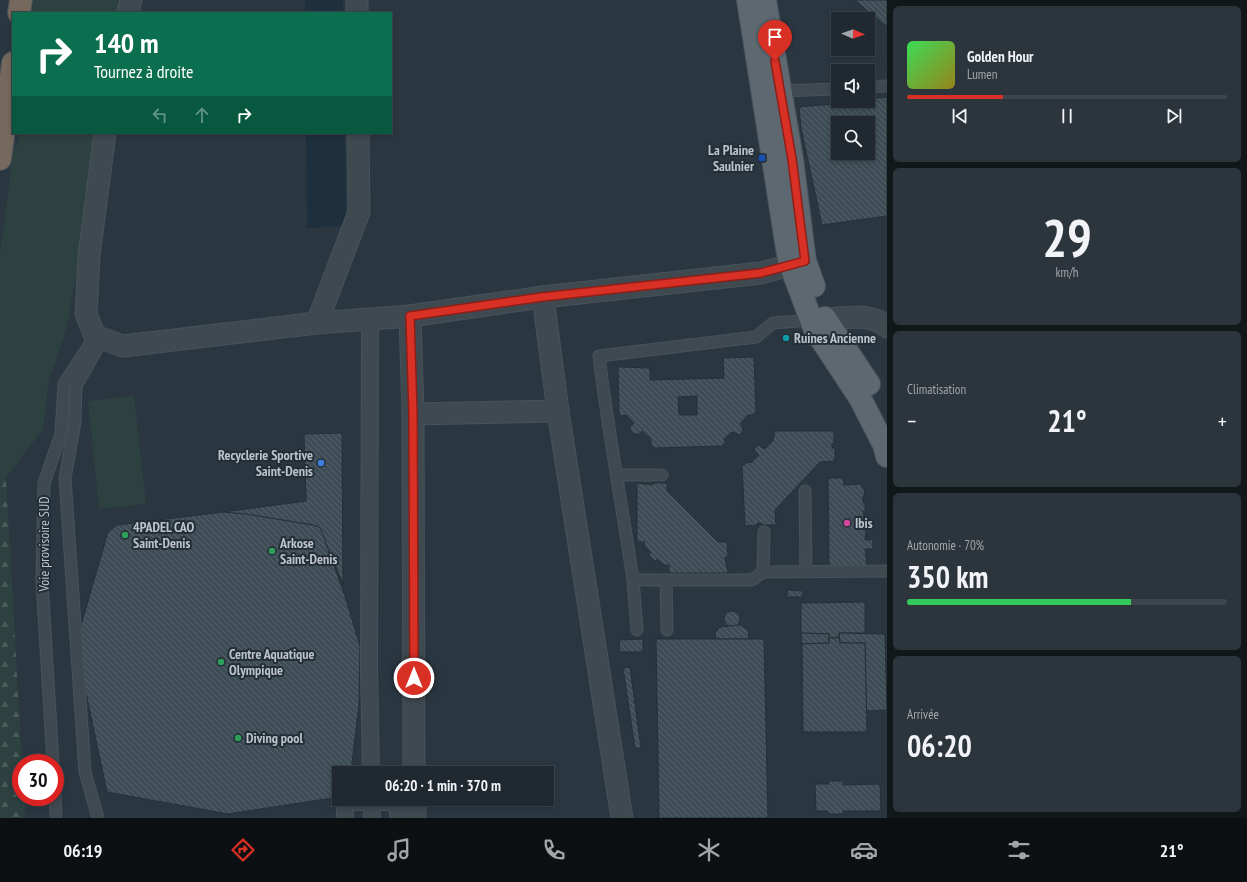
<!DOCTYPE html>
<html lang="fr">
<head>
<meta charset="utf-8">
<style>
	:root { --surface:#202930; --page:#2d353c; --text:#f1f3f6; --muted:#a2a6ab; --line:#3d454c; --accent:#d93025 }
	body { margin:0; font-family:"PT Sans Narrow",sans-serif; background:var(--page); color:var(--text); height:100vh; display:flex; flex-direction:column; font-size:15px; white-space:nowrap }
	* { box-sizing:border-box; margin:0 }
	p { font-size:13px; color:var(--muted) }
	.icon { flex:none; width:22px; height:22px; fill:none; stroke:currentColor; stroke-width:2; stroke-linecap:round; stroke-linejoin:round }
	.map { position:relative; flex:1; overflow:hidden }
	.drawer { display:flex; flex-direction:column; gap:6px; padding:6px; background:#12171a; width:360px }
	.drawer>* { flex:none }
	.guide { position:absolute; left:12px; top:12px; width:380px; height:122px; border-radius:0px; box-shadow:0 2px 6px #0003,0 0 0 1px var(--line); background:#0b6e4f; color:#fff; overflow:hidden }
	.needle { width:26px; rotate:92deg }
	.tools { position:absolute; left:831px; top:12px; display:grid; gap:8px }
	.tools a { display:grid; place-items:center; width:44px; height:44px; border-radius:0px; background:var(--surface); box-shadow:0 2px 6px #0003,0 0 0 1px var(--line); font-size:20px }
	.speed { position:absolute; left:12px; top:754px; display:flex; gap:8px; font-size:20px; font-weight:700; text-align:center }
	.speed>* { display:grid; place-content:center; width:52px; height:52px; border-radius:50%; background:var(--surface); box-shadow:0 2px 6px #0003,0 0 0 1px var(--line); line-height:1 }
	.speed .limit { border:6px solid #d22; background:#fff; color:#111 }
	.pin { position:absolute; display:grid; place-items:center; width:34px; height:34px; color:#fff; margin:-41px -17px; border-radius:50% 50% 50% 0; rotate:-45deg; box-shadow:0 0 4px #0007 }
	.pin .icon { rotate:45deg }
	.me { position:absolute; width:44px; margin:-22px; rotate:0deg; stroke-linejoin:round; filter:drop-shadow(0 0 3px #0008) }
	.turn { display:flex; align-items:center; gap:14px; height:84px; padding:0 16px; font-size:18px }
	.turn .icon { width:52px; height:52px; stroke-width:2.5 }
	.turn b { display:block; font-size:28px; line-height:34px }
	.lanes { display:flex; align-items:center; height:38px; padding:0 16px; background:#0003; justify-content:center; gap:20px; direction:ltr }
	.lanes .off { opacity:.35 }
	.big { font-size:30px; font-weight:700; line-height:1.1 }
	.drawer .widget { flex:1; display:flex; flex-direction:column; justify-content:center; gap:6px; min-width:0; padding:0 14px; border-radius:6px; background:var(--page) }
	.drawer .dial { align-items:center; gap:0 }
	.dial b { font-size:52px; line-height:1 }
	.song { display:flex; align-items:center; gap:12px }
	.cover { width:48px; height:48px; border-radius:6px; background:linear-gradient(135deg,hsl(130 70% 55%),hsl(50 70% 35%)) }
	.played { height:4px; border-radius:2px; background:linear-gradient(90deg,var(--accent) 30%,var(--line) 30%) }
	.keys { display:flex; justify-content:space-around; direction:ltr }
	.heat { display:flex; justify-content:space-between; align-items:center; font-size:22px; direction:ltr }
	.charge { height:6px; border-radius:3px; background:linear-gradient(90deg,#34c759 70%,var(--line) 0) }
	.trip { position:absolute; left:332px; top:766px; width:222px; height:40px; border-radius:0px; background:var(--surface); box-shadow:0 2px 6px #0003,0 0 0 1px var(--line); font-weight:700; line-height:40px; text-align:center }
	.menu { display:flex; height:64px; justify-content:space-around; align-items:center; background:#0d1013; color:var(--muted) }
	.menu .icon { width:28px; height:28px }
	.menu .current { color:var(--accent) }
	.menu b { font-size:18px; color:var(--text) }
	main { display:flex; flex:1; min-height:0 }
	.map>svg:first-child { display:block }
	.grass { fill:#2d4140 }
	.forest { fill:url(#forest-firs) }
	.water { fill:#1e303d }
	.building { fill:url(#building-back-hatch); stroke:#253038; fill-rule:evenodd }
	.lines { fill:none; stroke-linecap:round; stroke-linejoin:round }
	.service-casing { stroke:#48525a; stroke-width:13 }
	.pedestrian-casing { stroke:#48525a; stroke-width:18 }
	.minor-casing { stroke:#48525a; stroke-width:23 }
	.primary-casing { stroke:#48525a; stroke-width:24 }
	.motorway-casing { stroke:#49535b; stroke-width:24 }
	.service { stroke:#3f4950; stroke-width:11 }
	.pedestrian { stroke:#3f4950; stroke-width:16 }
	.minor { stroke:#3f4950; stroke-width:21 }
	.primary { stroke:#5d6870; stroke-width:22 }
	.motorway { stroke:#75685d; stroke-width:22 }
	.route-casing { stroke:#8d1f18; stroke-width:10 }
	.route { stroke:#d93025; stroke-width:7 }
	.transit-dot { fill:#1a4fb4; stroke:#232e36; stroke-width:1.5 }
	.culture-dot { fill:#0f9aa8; stroke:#232e36; stroke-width:1.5 }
	.shop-dot { fill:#3f7fe0; stroke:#232e36; stroke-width:1.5 }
	.hotel-dot { fill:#d1479c; stroke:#232e36; stroke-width:1.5 }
	.leisure-dot { fill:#2e9e5b; stroke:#232e36; stroke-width:1.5 }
	.labels { text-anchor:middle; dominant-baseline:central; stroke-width:4; stroke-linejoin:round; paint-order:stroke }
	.poi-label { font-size:14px; font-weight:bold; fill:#bbc3ca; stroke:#232e36; text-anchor:start }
	.street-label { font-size:14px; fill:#bbc3ca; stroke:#232e36 }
</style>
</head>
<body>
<main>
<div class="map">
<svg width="887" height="818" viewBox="0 0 887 818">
	<defs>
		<pattern id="forest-firs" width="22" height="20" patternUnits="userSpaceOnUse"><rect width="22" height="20" fill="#2d4140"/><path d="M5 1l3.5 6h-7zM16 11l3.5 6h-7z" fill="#4a5b5a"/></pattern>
		<pattern id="building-back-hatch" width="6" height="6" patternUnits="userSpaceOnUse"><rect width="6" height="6" fill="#3d4c55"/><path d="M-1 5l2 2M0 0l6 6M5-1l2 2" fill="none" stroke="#57646c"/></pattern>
	</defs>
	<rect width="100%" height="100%" fill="#2b3740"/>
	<g class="grass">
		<polygon points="33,0 122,0 120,13 31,13"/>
		<polygon points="19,133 100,133 67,327 49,380 43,429 6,478 0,474 0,255 14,145 17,145"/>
		<polygon points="134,396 146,504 99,509 88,401"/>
	</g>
	<polygon class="forest" points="0,474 6,478 22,763 21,797 24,797 25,818 0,818"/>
	<g class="water">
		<rect x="305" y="0" width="38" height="13"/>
		<polygon points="306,133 345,133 346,226 307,228"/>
	</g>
	<g class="building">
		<polygon points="855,0 887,0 887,27"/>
		<path d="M887,97v119l-65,9 -21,-97 -2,-21 69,-6v-2zM838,123h30v30h-30z"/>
		<path d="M754,357l2,54 -3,4h-5l-8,9 2,2 1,5 -3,4 -8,-3 -8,7 1,4 -3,3 -67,2 -4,-3v-6l-9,-8 -3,3h-5l-3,-3 -1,-4 4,-4 -8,-8 -5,1 -2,-3 -1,-46 32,1v12l74,-2 -1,-20zM697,396v19h-18l-1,-18z"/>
		<polygon points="775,431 834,431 834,443 832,444 832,448 835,448 835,461 820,462 775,510 776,525 762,525 762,523 757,523 757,525 745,526 742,466 748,462 751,463 759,455 754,449 758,445 765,449 773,441"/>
		<polygon points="342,433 343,584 319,527 313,525 223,512 306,501 304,434"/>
		<polygon points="828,478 843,478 844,485 862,484 862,488 864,488 865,496 863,496 863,503 865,503 865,511 863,511 866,530 865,540 873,540 873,549 865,549 867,564 866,564 866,567 831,568 829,565"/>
		<polygon points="637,483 653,485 653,483 667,483 667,491 718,542 727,542 728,557 725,557 728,573 669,573 669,565 664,565 657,559 655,561 649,555 651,553 644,545 645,542 637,542"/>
		<polygon points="223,512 246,514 313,525 319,527 322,532 345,596 360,646 359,705 353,755 351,773 339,773 339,797 228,814 107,792 83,679 81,625 108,532 117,525"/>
		<polygon points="787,590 803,591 803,597 787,597"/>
		<polygon points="865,602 865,633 839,633 839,638 829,638 829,634 801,633 801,603"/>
		<circle cx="732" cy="619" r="8"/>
		<polygon points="740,625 748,630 749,639 716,639 715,633 720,627"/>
		<polygon points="801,633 829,634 829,643 802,644"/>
		<polygon points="839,633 885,634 887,710 866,711 865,643 840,643"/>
		<polygon points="829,638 839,638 840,643 865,643 867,732 803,732 802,644 829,643"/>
		<polygon points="643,639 643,652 620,652 619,640"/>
		<polygon points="656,639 764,639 768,818 659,818"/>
		<polygon points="630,667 641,748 635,748 623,668"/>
		<polygon points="829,781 843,781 843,785 880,784 881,811 843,811 843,814 829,814 828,811 816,811 815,784 829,784"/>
	</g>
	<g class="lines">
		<defs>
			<g id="service">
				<polyline points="868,87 887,86"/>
				<polyline points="781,91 838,89"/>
				<path d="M811,320l-38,3 -17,14 -157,19c9,75 23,149 34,224h119l11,-8 124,-1"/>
				<polyline points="95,336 97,349 76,386 75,422 65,478 85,772 98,818"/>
				<polyline points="618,475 662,475"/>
				<polyline points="805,491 806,571"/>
				<polyline points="763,572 764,532"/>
				<polyline points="633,580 637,630"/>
				<polyline points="666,580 667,630"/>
				<polyline points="53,763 42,581 44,483 61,434 64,384 95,336"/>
				<polyline points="55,795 56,818"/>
			</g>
			<g id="pedestrian">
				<polyline points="370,318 369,667 371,773"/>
				<polyline points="371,799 372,818"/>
				<polyline points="345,818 345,802 398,802 398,818"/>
			</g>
			<g id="minor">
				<polyline points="357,0 357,13"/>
				<polyline points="128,13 131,0"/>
				<polyline points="105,133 89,256 86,314 95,336 123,346 317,323 410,316 543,297 761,273 805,261"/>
				<polyline points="543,297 558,411 622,818"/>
				<polyline points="410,316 413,414 414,773"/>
				<path d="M811,320c23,0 58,-10 76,7"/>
				<polyline points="317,323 359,212 358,133"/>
				<polyline points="413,414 558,411"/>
				<polyline points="415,799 415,818"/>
			</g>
			<g id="primary">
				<polyline points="748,0 789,261 815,330 860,398 884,445 887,456"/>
				<polyline points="765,0 792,159 805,261 814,286"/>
				<polyline points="825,318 869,384"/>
			</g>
			<g id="motorway">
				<polyline points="19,13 21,0"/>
				<polyline points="0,159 13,63"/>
			</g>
		</defs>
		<use href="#service" class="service-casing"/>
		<use href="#pedestrian" class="pedestrian-casing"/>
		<use href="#minor" class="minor-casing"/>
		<use href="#primary" class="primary-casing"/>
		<use href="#motorway" class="motorway-casing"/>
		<use href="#service" class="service"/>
		<use href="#pedestrian" class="pedestrian"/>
		<use href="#minor" class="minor"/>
		<use href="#primary" class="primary"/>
		<use href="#motorway" class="motorway"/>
	</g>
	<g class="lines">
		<defs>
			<polyline id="route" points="414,678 413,414 410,316 542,297 761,273 805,261 792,159 775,61"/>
		</defs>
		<use href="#route" class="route-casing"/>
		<use href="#route" class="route"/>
	</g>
	<rect class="transit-dot" x="758" y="154" width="8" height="8" rx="2"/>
	<circle class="culture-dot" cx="786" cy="338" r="4"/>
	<circle class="shop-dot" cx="321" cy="463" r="4"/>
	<circle class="hotel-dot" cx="847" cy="523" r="4"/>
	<g class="leisure-dot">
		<circle cx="125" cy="535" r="4"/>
		<circle cx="272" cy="551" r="4"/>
		<circle cx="221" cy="662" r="4"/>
		<circle cx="238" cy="738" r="4"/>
	</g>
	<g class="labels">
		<g class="poi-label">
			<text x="754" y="150" text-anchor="end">La Plaine<tspan x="754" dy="16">Saulnier</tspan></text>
			<text x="794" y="338">Ruines Ancienne</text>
			<text x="313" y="455" text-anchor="end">Recyclerie Sportive<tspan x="313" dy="16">Saint-Denis</tspan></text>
			<text x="855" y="523">Ibis</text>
			<text x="133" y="527">4PADEL CAO<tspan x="133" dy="16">Saint-Denis</tspan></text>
			<text x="280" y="543">Arkose<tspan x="280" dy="16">Saint-Denis</tspan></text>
			<text x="229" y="654">Centre Aquatique<tspan x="229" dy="16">Olympique</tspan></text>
			<text x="246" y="738">Diving pool</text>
		</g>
		<g class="street-label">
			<text transform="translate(44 544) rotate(-90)">Voie provisoire SUD</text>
		</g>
	</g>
</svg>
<div class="tools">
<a><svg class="needle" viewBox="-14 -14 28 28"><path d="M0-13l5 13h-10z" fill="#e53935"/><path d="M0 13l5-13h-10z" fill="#a2a6ab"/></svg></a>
<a><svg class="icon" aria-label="sound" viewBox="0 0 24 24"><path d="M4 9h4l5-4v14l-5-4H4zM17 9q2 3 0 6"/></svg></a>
<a><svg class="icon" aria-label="search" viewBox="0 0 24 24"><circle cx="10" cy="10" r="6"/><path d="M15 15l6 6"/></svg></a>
</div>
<div class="speed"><div class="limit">30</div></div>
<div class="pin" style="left:775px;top:61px;background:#d93025"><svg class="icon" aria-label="arrive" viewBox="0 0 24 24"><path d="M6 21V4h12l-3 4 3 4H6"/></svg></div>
<svg class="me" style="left:414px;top:678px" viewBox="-20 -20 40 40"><circle r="17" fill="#d93025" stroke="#fff" stroke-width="3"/><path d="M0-11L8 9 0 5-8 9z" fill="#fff"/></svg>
<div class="trip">06:20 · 1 min · 370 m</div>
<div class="guide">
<div class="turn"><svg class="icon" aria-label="right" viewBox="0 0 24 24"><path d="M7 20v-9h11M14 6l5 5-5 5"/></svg><div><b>140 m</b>Tournez à droite</div></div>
<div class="lanes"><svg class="icon off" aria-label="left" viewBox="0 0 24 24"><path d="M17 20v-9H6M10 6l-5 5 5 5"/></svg><svg class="icon off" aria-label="ahead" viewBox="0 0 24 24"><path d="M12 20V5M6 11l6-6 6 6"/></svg><svg class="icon" aria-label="right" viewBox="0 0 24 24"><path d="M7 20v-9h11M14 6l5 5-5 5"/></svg></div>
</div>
</div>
<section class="drawer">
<div class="widget">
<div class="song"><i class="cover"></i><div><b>Golden Hour</b><p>Lumen</p></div></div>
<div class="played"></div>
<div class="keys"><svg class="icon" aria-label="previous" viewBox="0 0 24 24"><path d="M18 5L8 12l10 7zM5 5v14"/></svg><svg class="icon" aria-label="pause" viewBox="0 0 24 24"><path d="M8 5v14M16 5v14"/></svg><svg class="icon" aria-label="next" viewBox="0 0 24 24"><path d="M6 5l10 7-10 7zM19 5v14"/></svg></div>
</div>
<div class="widget dial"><b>29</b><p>km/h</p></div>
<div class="widget"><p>Climatisation</p>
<div class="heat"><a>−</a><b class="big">21°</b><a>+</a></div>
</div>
<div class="widget"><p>Autonomie · 70%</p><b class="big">350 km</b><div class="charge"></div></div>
<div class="widget"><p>Arrivée</p><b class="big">06:20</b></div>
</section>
</main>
<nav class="menu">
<b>06:19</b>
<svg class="icon current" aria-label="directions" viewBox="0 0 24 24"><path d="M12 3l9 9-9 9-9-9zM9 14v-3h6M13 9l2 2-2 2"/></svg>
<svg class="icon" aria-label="music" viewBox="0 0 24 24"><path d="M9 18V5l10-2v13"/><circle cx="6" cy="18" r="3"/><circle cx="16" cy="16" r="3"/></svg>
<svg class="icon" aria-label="phone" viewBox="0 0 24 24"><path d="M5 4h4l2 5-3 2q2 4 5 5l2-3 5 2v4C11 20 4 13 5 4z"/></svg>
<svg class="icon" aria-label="climate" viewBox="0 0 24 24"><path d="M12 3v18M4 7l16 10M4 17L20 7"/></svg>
<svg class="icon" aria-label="car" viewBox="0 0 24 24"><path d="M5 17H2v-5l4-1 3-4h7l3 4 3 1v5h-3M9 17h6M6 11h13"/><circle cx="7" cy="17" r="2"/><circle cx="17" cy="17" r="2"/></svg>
<svg class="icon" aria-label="filters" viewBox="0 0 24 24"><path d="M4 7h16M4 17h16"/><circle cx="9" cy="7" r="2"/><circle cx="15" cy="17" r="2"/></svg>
<b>21°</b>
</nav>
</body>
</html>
